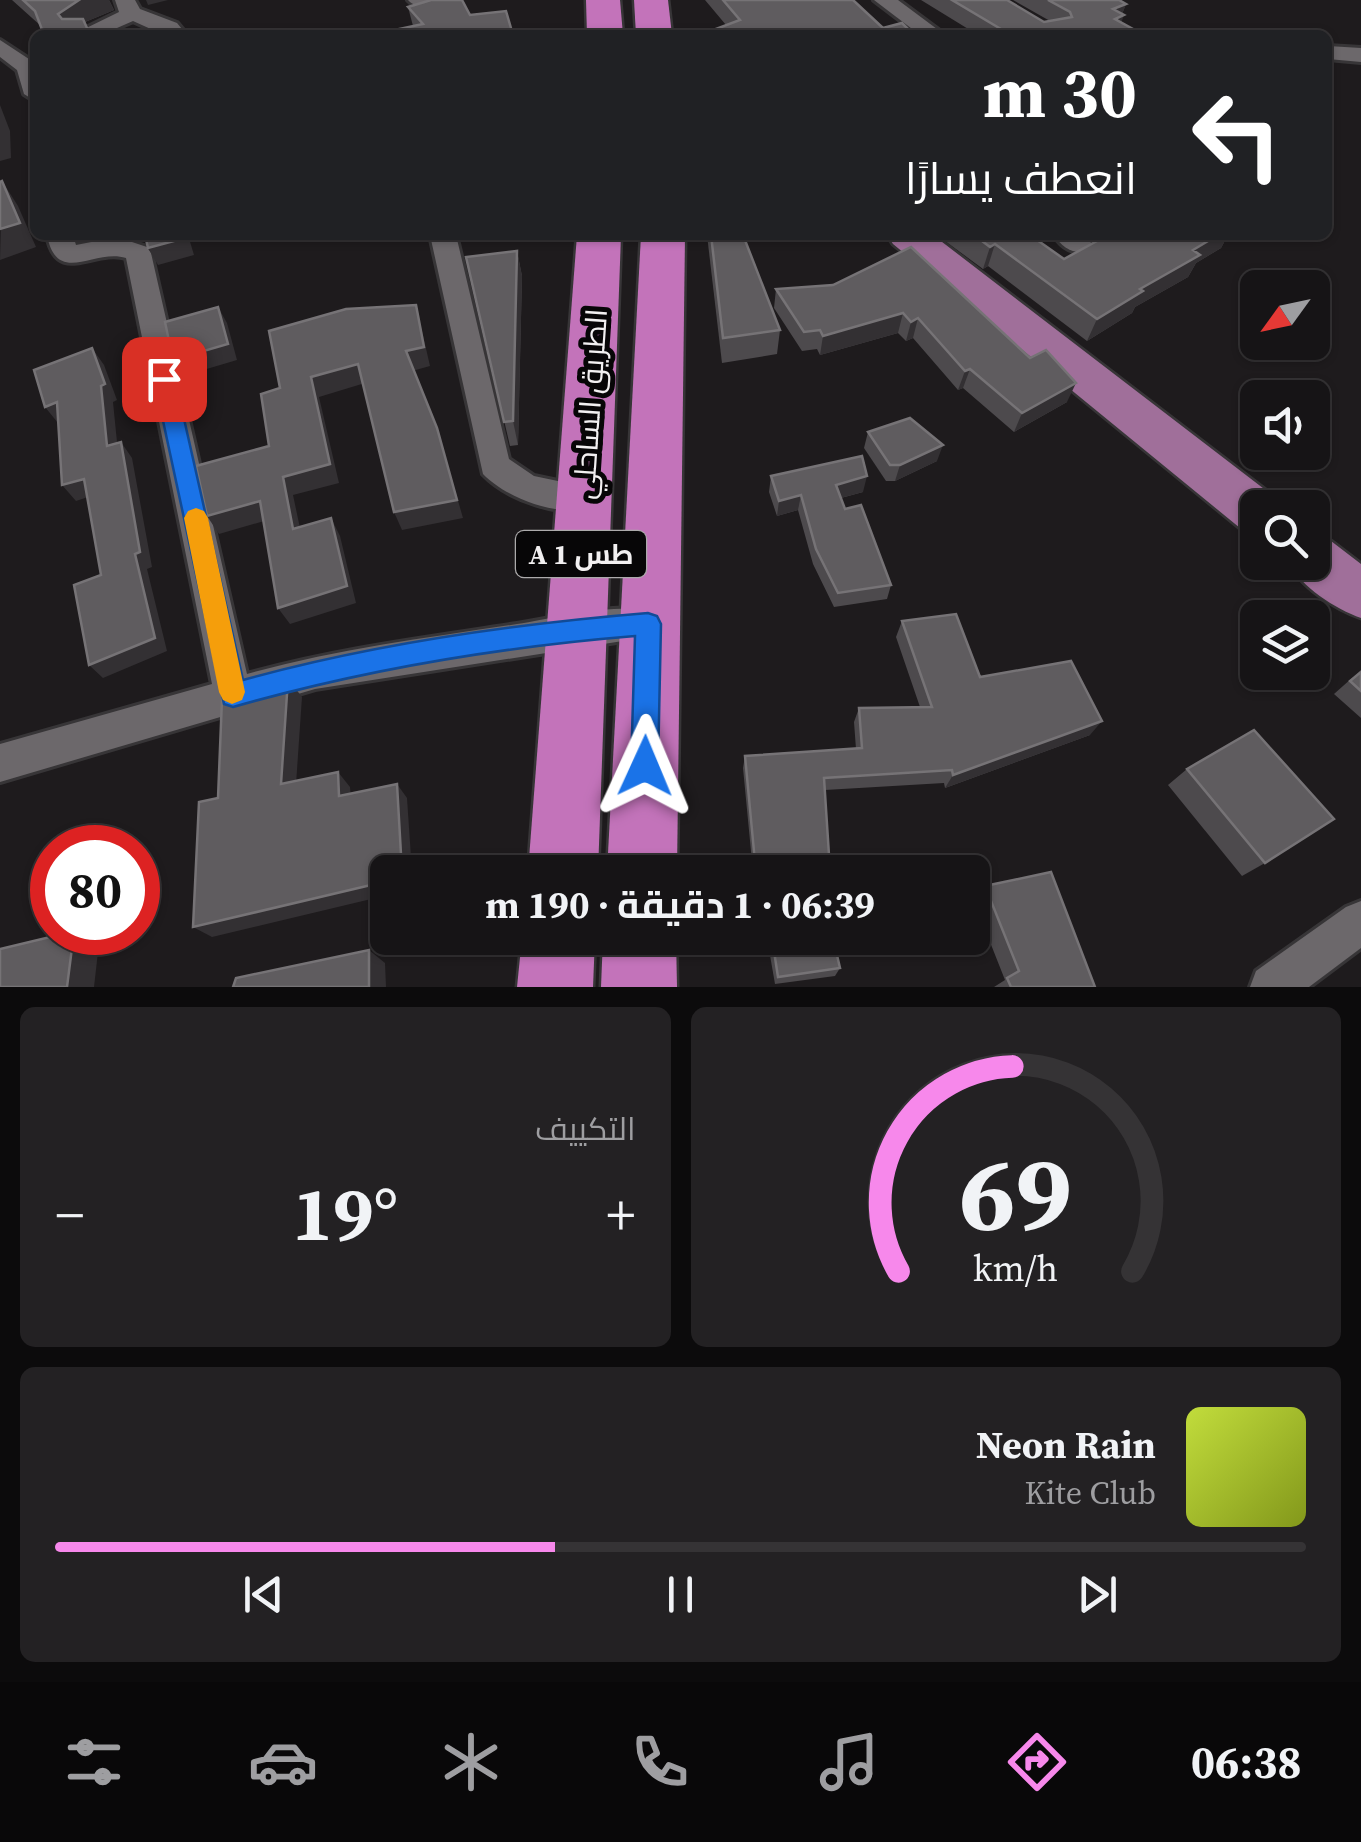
<!DOCTYPE html>
<html lang="ar">
<head>
<meta charset="utf-8">
<style>
	:root { --surface:#161416; --page:#232123; --text:#f1f3f6; --muted:#9e9ea1; --line:#353335; --accent:#f788eb }
	body { margin:0; font-family:"Source Serif 4",Cairo,serif; background:var(--page); color:var(--text); direction:rtl; height:100vh; display:flex; flex-direction:column; font-size:38px; white-space:nowrap }
	* { box-sizing:border-box; margin:0 }
	p { font-size:32px; color:var(--muted) }
	.icon { flex:none; width:55px; height:55px; fill:none; stroke:currentColor; stroke-width:2; stroke-linecap:round; stroke-linejoin:round }
	.map { position:relative; height:987px; overflow:hidden; direction:ltr }
	.drawer { display:flex; flex-direction:column; gap:20px; padding:20px; background:#0c0b0c; flex:1 }
	.drawer>* { flex:none }
	.hud { position:absolute; left:30px; top:30px; width:1302px; height:210px; border-radius:15px; box-shadow:0 2px 8px #0004,0 0 0 2px var(--line); direction:rtl; background:#202124; color:#fff; overflow:hidden }
	.needle { width:65px; rotate:237deg }
	.tools { position:absolute; left:1240px; top:270px; display:grid; gap:20px }
	.tools a { display:grid; place-items:center; width:90px; height:90px; border-radius:15px; background:var(--surface); box-shadow:0 2px 8px #0004,0 0 0 2px var(--line); font-size:50px }
	.speed { position:absolute; left:30px; top:825px; display:flex; gap:20px; font-size:50px; font-weight:700; text-align:center }
	.speed>* { display:grid; place-content:center; width:130px; height:130px; border-radius:50%; background:var(--surface); box-shadow:0 2px 8px #0004,0 0 0 2px var(--line); line-height:1 }
	.speed .limit { border:15px solid #d22; background:#fff; color:#111 }
	.pin { position:absolute; display:grid; place-items:center; width:85px; height:85px; color:#fff; margin:-42px; border-radius:20px; box-shadow:0 5px 15px #0006 }
	.me { position:absolute; width:110px; margin:-55px; rotate:1deg; stroke-linejoin:round; filter:drop-shadow(0 0 8px #0008) }
	.turn { display:flex; align-items:center; gap:35px; height:210px; padding:0 30px; font-size:45px }
	.turn .icon { width:130px; height:130px; stroke-width:2.5 }
	.turn b { display:block; font-size:70px; line-height:85px }
	.big { font-size:75px; font-weight:700; line-height:1.1 }
	.drawer .widget { flex:1; display:flex; flex-direction:column; justify-content:center; gap:15px; min-width:0; padding:0 35px; border-radius:15px; background:var(--page) }
	.drawer .dial { align-items:center; gap:0 }
	.dial svg { height:260px; overflow:visible; fill:none; stroke:var(--line); stroke-width:7; stroke-linecap:round; text-anchor:middle }
	.dial text { fill:var(--text); stroke:none }
	.song { display:flex; align-items:center; gap:30px }
	.cover { width:120px; height:120px; border-radius:15px; background:linear-gradient(135deg,hsl(70 70% 55%),hsl(70 70% 35%)) }
	.played { height:10px; border-radius:5px; background:linear-gradient(90deg,var(--accent) 40%,var(--line) 40%) }
	.keys { display:flex; justify-content:space-around; direction:ltr }
	.heat { display:flex; justify-content:space-between; align-items:center; font-size:55px; direction:ltr }
	.drawer .tiles { flex:1; display:grid; gap:20px; grid-template-columns:1fr 1fr }
	.widget:last-child { grid-column:span 2 }
	.trip { position:absolute; left:370px; top:855px; width:620px; height:100px; border-radius:15px; background:var(--surface); box-shadow:0 2px 8px #0004,0 0 0 2px var(--line); font-weight:700; line-height:100px; text-align:center; direction:rtl }
	.tabs { display:flex; height:160px; justify-content:space-around; align-items:center; background:#090809; color:var(--muted) }
	.tabs .icon { width:70px; height:70px }
	.tabs .current { color:var(--accent) }
	.tabs b { font-size:45px; color:var(--text) }
	.map>svg:first-child { display:block }
	.lines { fill:none; stroke-linecap:round; stroke-linejoin:round }
	.street-casing { stroke:#373537; stroke-width:6 }
	.primary-casing { stroke:#373537; stroke-width:5 }
	.highway-casing { stroke:#373537; stroke-width:5 }
	.street { fill:#6c686b; fill-rule:evenodd }
	.primary { fill:#a06f9a; fill-rule:evenodd }
	.highway { fill:#c373ba; fill-rule:evenodd }
	.wall { fill:#4d4a4d }
	.shaded-wall { fill:#333033 }
	.building { fill:#5f5c5f; stroke:#767376; stroke-width:2.5 }
	.route { fill:#1a73e8; stroke:#114b97; stroke-width:2.5 }
	.slow { fill:#f59e0b }
	.labels { text-anchor:middle; dominant-baseline:central; stroke-width:10; stroke-linejoin:round; paint-order:stroke }
	.shield { fill:#070607; stroke:#acaaab; stroke-width:2.5 }
	.shield-label { font-size:28px; font-weight:bold; fill:#f2f0f1 }
	.street-label { font-size:30px; fill:#f2f0f1; stroke:#070607 }
</style>
</head>
<body>
<div class="map">
<svg width="1361" height="987" viewBox="0 0 1361 987">
	<rect width="100%" height="100%" fill="#1e1b1d"/>
	<g class="lines">
		<defs>
			<g id="street">
				<polygon points="115,0 135,0 140,9 177,23 187,35 164,35 133,21 101,35 72,35 119,12"/>
				<path d="M408,0h40c-8,10 -32,10 -40,0z"/>
				<polygon points="874,0 898,0 945,35 920,35"/>
				<polygon points="0,40 35,63 35,101 24,94 17,70 0,57"/>
				<polygon points="1328,46 1361,48 1361,62 1328,59"/>
				<path d="M47,235h26l3,10 41,-8 30,10 4,6 96,421c89,-25 179,-36 270,-50 38,-6 108,-24 144,-11l5,11 -5,11 -346,54 -315,93v-38l212,-60 -86,-426c-32,-10 -69,29 -79,-23z"/>
				<path d="M430,235h26l53,224 25,17 62,13 4,9 -4,9c-34,12 -89,-8 -113,-33z"/>
				<path d="M1054,235h30l9,10 -4,6c-15,4 -27,-3 -35,-16z"/>
				<polygon points="1361,901 1361,948 1309,987 1250,987 1256,971 1346,907"/>
			</g>
			<g id="primary">
				<polygon points="887,235 933,235 1276,498 1281,508 1258,508 1258,534 1240,528 893,244"/>
				<path d="M1312,535l19,6 30,23v54c-25,-9 -61,-31 -72,-56h23z"/>
			</g>
			<g id="highway">
				<polygon points="586,0 620,0 623,35 587,35"/>
				<polygon points="634,0 668,0 672,35 636,35"/>
				<polygon points="577,235 621,235 598,872 528,872"/>
				<polygon points="641,235 685,235 677,872 607,872"/>
				<polygon points="522,938 595,938 593,987 517,987"/>
				<polygon points="603,938 676,938 677,987 601,987"/>
			</g>
		</defs>
		<use href="#street" class="street-casing"/>
		<use href="#primary" class="primary-casing"/>
		<use href="#highway" class="highway-casing"/>
		<use href="#street" class="street"/>
		<use href="#primary" class="primary"/>
		<use href="#highway" class="highway"/>
	</g>
	<g class="wall">
		<polygon points="12,0 109,0 114,10 85,22 41,26"/>
		<polygon points="705,0 853,0 883,28 914,35 726,25"/>
		<polygon points="921,0 1007,0 1044,22 1050,21 1013,0 1119,0 1126,4 1122,14 1121,23 1144,35 978,35"/>
		<polygon points="408,7 470,15 413,26"/>
		<polygon points="707,235 743,235 780,330 777,354 722,363"/>
		<polygon points="937,235 1030,235 1064,259 1108,235 1228,235 1221,248 1196,263 1188,277 1135,307 1132,313 1087,341 988,266 983,269"/>
		<polygon points="911,247 1067,402 1014,432 963,388 958,390 913,338 906,341 898,333 820,355 817,349 802,351 774,308 776,289 833,285"/>
		<polygon points="517,251 522,276 518,445 510,446 466,257"/>
		<polygon points="868,432 937,461 895,481 886,481 864,448"/>
		<polygon points="771,476 863,492 841,498 845,509 891,585 887,599 834,607 813,564 798,510 777,516 769,492"/>
		<polygon points="902,621 980,677 1090,735 945,788 944,783 825,790 829,855 825,866 818,867 819,872 753,872 743,768 745,756 856,749 854,722 859,708 920,707 896,637"/>
		<polygon points="1361,670 1361,718 1334,694"/>
		<polygon points="1187,769 1265,863 1242,876 1168,785"/>
		<polygon points="985,886 1095,987 994,987 1005,980 973,899"/>
		<polygon points="767,938 833,938 840,968 835,976 775,984"/>
	</g>
	<g class="shaded-wall">
		<polygon points="79,0 109,0 114,10 85,22 91,35 68,34 58,14"/>
		<polygon points="146,0 168,0 148,5"/>
		<polygon points="1126,4 1121,17 1124,15 1118,32 1113,9"/>
		<polygon points="0,105 10,131 11,158 0,161"/>
		<polygon points="2,181 18,206 36,247 0,260"/>
		<polygon points="185,235 188,235 194,255 158,265 148,248"/>
		<polygon points="1218,235 1228,235 1221,248 1196,263 1188,277 1135,307 1132,313 1087,341 1097,319 1193,250"/>
		<polygon points="995,244 988,266 983,269 990,247"/>
		<polygon points="517,251 522,276 518,445 513,421"/>
		<polygon points="416,305 430,366 412,371 406,351"/>
		<polygon points="218,307 227,323 237,360 183,376 173,360"/>
		<polygon points="903,313 898,333 820,355 823,336"/>
		<polygon points="918,318 913,338 906,341 911,322"/>
		<polygon points="92,348 104,365 117,400 113,402 119,462 107,446"/>
		<polygon points="358,364 365,383 319,397 339,483 293,495 304,547 293,529 283,477 311,377"/>
		<polygon points="970,369 963,388 958,390 965,371"/>
		<polygon points="1076,383 1067,402 1014,432 1022,413"/>
		<polygon points="57,402 58,423 45,407"/>
		<polygon points="437,428 463,518 402,530 394,512"/>
		<polygon points="121,442 132,458 152,567 147,569 167,651 103,678 89,665 135,554"/>
		<polygon points="943,445 937,461 895,481 900,465"/>
		<polygon points="867,476 863,492 833,500 836,485"/>
		<polygon points="84,479 97,494 76,501 62,485"/>
		<polygon points="801,495 798,510 777,516 779,501"/>
		<polygon points="260,501 271,519 219,534 207,516"/>
		<polygon points="331,518 340,536 356,603 290,624 278,608"/>
		<polygon points="288,679 302,697 295,799 281,784"/>
		<polygon points="1102,721 1090,735 945,788 953,775"/>
		<polygon points="338,772 350,787 352,811 339,796"/>
		<polygon points="397,784 407,798 412,872 402,872"/>
		<polygon points="388,881 388,895 212,937 193,927"/>
		<polygon points="74,932 99,943 94,987 67,987"/>
		<polygon points="369,950 385,963 386,987 369,987"/>
	</g>
	<g class="building">
		<polygon points="23,0 79,0 58,14 62,19 83,19 90,35 44,35 35,11"/>
		<polygon points="431,0 462,0 470,15 506,11 513,35 371,35 423,24 408,7"/>
		<polygon points="723,0 853,0 883,28 902,23 914,35 700,35 740,20"/>
		<polygon points="952,0 1007,0 1044,22 1072,17 1070,12 1048,0 1119,0 1126,4 1113,9 1124,15 1115,19 1144,35 1011,35"/>
		<polygon points="2,181 20,223 0,229 0,182"/>
		<polygon points="145,235 185,235 185,238 148,248"/>
		<polygon points="711,235 743,235 780,330 723,338"/>
		<polygon points="974,235 1030,235 1064,259 1108,235 1218,235 1193,250 1200,255 1140,289 1143,291 1097,319 995,244 990,247"/>
		<polygon points="911,247 1030,358 1046,350 1076,383 1022,413 970,369 965,371 918,318 911,322 903,313 823,336 820,330 804,332 776,289 833,285"/>
		<polygon points="517,251 513,421 504,422 466,257"/>
		<polygon points="416,305 424,347 406,351 437,428 457,500 394,512 358,364 311,377 330,464 283,477 293,529 331,518 347,586 278,608 260,501 207,516 196,466 269,446 261,394 280,388 269,331 346,309"/>
		<polygon points="218,307 228,344 173,360 165,322"/>
		<polygon points="92,348 105,384 101,386 107,446 121,442 140,552 135,554 155,638 89,665 74,585 101,575 84,479 62,485 57,402 45,407 34,370"/>
		<polygon points="910,418 943,445 900,465 890,465 868,432"/>
		<polygon points="862,456 867,476 836,485 845,509 861,505 891,585 838,593 816,549 801,495 779,501 771,476"/>
		<polygon points="956,614 980,677 1071,661 1102,721 953,775 952,770 824,778 829,855 815,857 819,872 760,872 758,862 755,862 745,756 862,748 859,708 932,707 902,621"/>
		<polygon points="1361,672 1361,691 1350,681"/>
		<polygon points="288,679 281,784 338,772 339,796 397,784 402,872 388,872 388,881 193,927 199,802 218,798 222,699"/>
		<polygon points="1254,730 1334,819 1265,863 1187,769"/>
		<polygon points="1051,872 1095,987 1011,987 1007,978 1019,971 985,886"/>
		<polygon points="71,932 74,932 67,987 0,987 0,949"/>
		<polygon points="772,938 833,938 840,968 778,977"/>
		<polygon points="369,950 369,987 233,987 236,978"/>
	</g>
	<path class="route" d="M164,371l11,8 68,301c130,-36 270,-56 405,-67l9,3 4,8 -3,142 -4,9 -9,4 -10,-4 -4,-9 4,-130c-134,11 -272,34 -402,71l-9,-3 -70,-325z"/>
	<polygon class="slow" points="196,508 204,511 208,518 245,692 242,700 232,704 223,700 219,692 184,518 188,511"/>
	<g class="labels">
		<rect class="shield" x="516" y="531" width="130" height="46" rx="8"/>
		<g class="shield-label">
			<text x="581" y="554">A 1 طس</text>
		</g>
		<g class="street-label">
			<text transform="translate(590 404) rotate(-86)">الطريق الساحلي</text>
		</g>
	</g>
</svg>
<div class="tools">
<a><svg class="needle" viewBox="-14 -14 28 28"><path d="M0-13l5 13h-10z" fill="#e53935"/><path d="M0 13l5-13h-10z" fill="#9e9ea1"/></svg></a>
<a><svg class="icon" aria-label="sound" viewBox="0 0 24 24"><path d="M4 9h4l5-4v14l-5-4H4zM17 9q2 3 0 6"/></svg></a>
<a><svg class="icon" aria-label="search" viewBox="0 0 24 24"><circle cx="10" cy="10" r="6"/><path d="M15 15l6 6"/></svg></a>
<a><svg class="icon" aria-label="layers" viewBox="0 0 24 24"><path d="M12 4l9 5-9 5-9-5zM3 14l9 5 9-5"/></svg></a>
</div>
<div class="speed"><div class="limit">80</div></div>
<div class="pin" style="left:164px;top:379px;background:#d93025"><svg class="icon" aria-label="arrive" viewBox="0 0 24 24"><path d="M6 21V4h12l-3 4 3 4H6"/></svg></div>
<svg class="me" style="left:645px;top:766px" viewBox="-20 -20 40 40"><path d="M0-17L14 15 0 8-14 15z" fill="#1a73e8" stroke="#fff" stroke-width="4"/></svg>
<div class="trip">06:39 · 1 دقيقة · 190 m</div>
<div class="hud">
<div class="turn"><svg class="icon" aria-label="left" viewBox="0 0 24 24"><path d="M17 20v-9H6M10 6l-5 5 5 5"/></svg><div><b>30 m</b>انعطف يسارًا</div></div>
</div>
</div>
<section class="drawer">
<div class="tiles">
<div class="widget dial"><svg viewBox="0 0 100 80">
<path d="M14 69A42 42 0 1 1 86 69"/>
<path d="M14 69A42 42 0 0 1 49 6" stroke="#f788eb"/>
<text x="50" y="56" font-size="32" font-weight="700">69</text>
<text x="50" y="72" font-size="11">km/h</text>
</svg></div>
<div class="widget"><p>التكييف</p>
<div class="heat"><a>−</a><b class="big">19°</b><a>+</a></div>
</div>
<div class="widget">
<div class="song"><i class="cover"></i><div><b>Neon Rain</b><p>Kite Club</p></div></div>
<div class="played"></div>
<div class="keys"><svg class="icon" aria-label="previous" viewBox="0 0 24 24"><path d="M18 5L8 12l10 7zM5 5v14"/></svg><svg class="icon" aria-label="pause" viewBox="0 0 24 24"><path d="M8 5v14M16 5v14"/></svg><svg class="icon" aria-label="next" viewBox="0 0 24 24"><path d="M6 5l10 7-10 7zM19 5v14"/></svg></div>
</div>
</div>
</section>
<nav class="tabs">
<b>06:38</b>
<svg class="icon current" aria-label="directions" viewBox="0 0 24 24"><path d="M12 3l9 9-9 9-9-9zM9 14v-3h6M13 9l2 2-2 2"/></svg>
<svg class="icon" aria-label="music" viewBox="0 0 24 24"><path d="M9 18V5l10-2v13"/><circle cx="6" cy="18" r="3"/><circle cx="16" cy="16" r="3"/></svg>
<svg class="icon" aria-label="phone" viewBox="0 0 24 24"><path d="M5 4h4l2 5-3 2q2 4 5 5l2-3 5 2v4C11 20 4 13 5 4z"/></svg>
<svg class="icon" aria-label="climate" viewBox="0 0 24 24"><path d="M12 3v18M4 7l16 10M4 17L20 7"/></svg>
<svg class="icon" aria-label="car" viewBox="0 0 24 24"><path d="M5 17H2v-5l4-1 3-4h7l3 4 3 1v5h-3M9 17h6M6 11h13"/><circle cx="7" cy="17" r="2"/><circle cx="17" cy="17" r="2"/></svg>
<svg class="icon" aria-label="filters" viewBox="0 0 24 24"><path d="M4 7h16M4 17h16"/><circle cx="9" cy="7" r="2"/><circle cx="15" cy="17" r="2"/></svg>
</nav>
</body>
</html>
